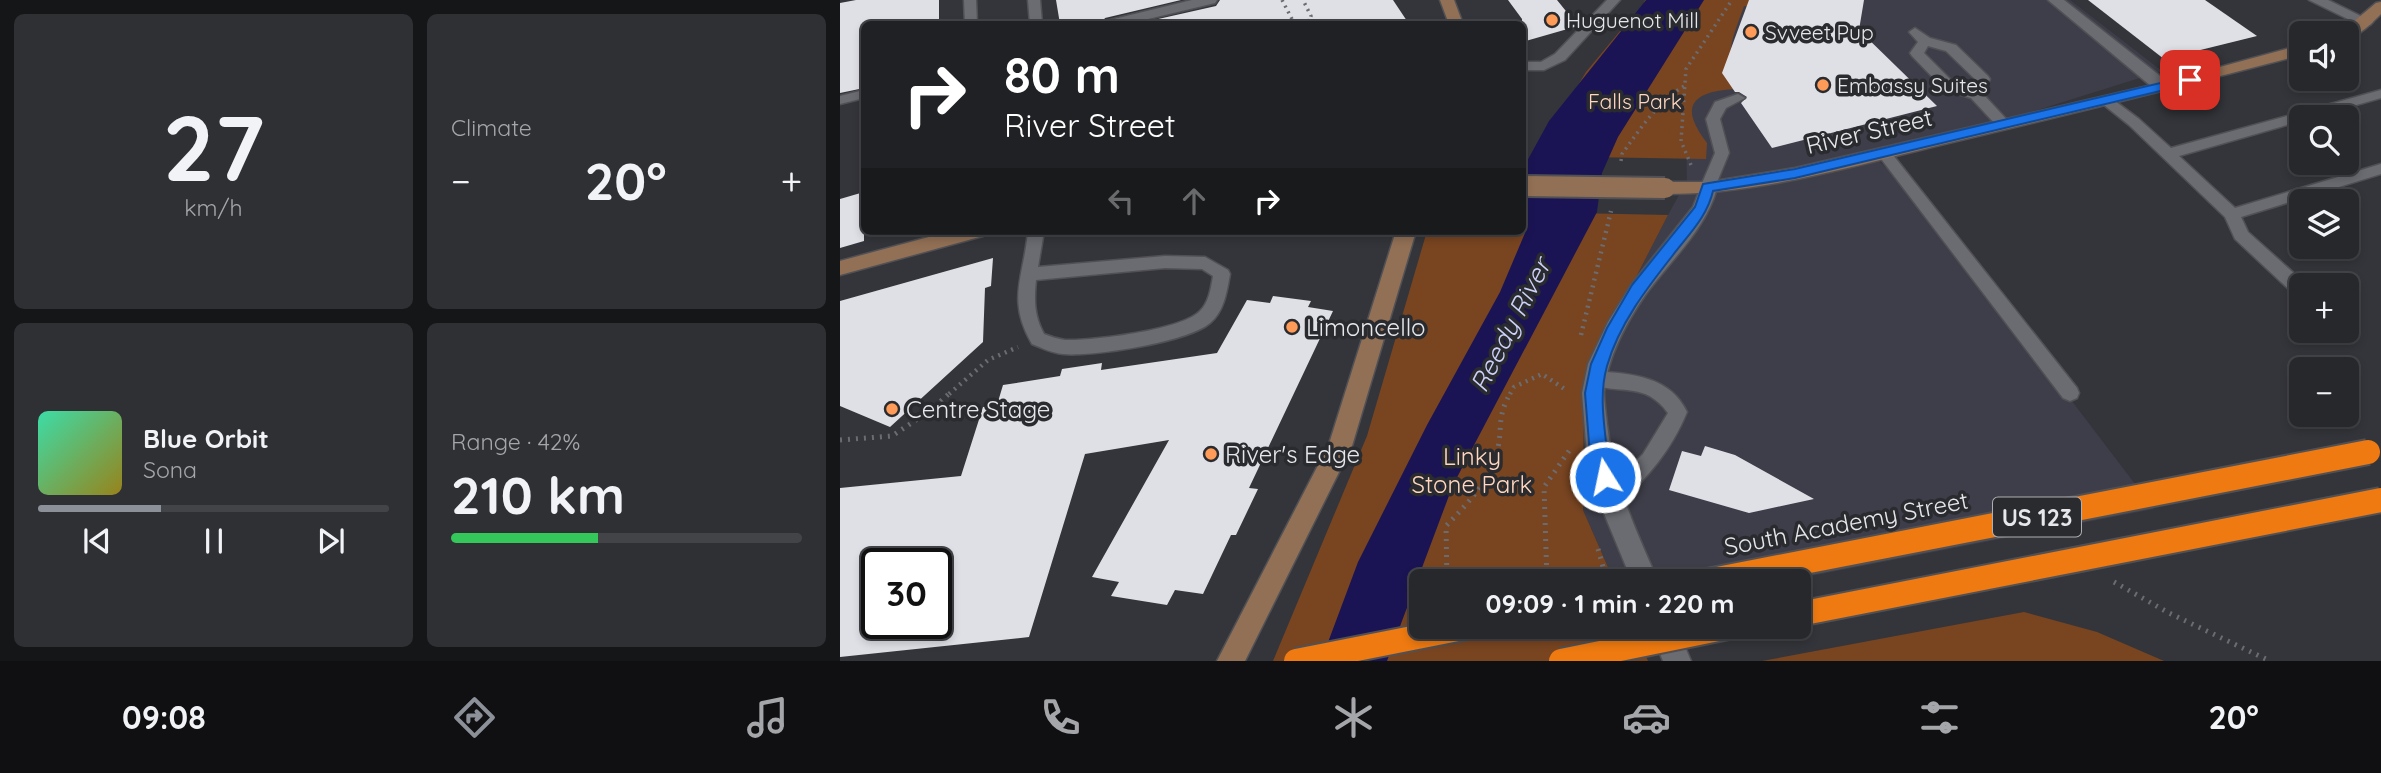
<!DOCTYPE html>
<html lang="en">
<head>
<meta charset="utf-8">
<style>
	:root { --surface:#27282c; --page:#2f3034; --text:#f1f3f6; --muted:#a4a6a9; --line:#434448; --accent:#8c9099 }
	body { margin:0; font-family:Quicksand,sans-serif; background:var(--page); color:var(--text); height:100vh; display:flex; flex-direction:column; font-size:26px; white-space:nowrap }
	* { box-sizing:border-box; margin:0 }
	p { font-size:23px; color:var(--muted) }
	.icon { flex:none; width:38px; height:38px; fill:none; stroke:currentColor; stroke-width:2; stroke-linecap:round; stroke-linejoin:round }
	.map { position:relative; flex:1; overflow:hidden }
	.side { display:flex; flex-direction:column; gap:14px; padding:14px; background:#151618; width:840px }
	.side>* { flex:none }
	.banner { position:absolute; left:21px; top:21px; width:665px; height:214px; border-radius:10px; box-shadow:0 4px 10px #0003,0 0 0 2px var(--line); background:#202124; color:#fff; overflow:hidden }
	.controls { position:absolute; left:1449px; top:21px; display:grid; gap:14px }
	.controls a { display:grid; place-items:center; width:70px; height:70px; border-radius:10px; background:var(--surface); box-shadow:0 4px 10px #0003,0 0 0 2px var(--line); font-size:35px }
	.speed { position:absolute; left:21px; top:548px; display:flex; gap:14px; font-size:35px; font-weight:700; text-align:center }
	.speed>* { display:grid; place-content:center; width:91px; height:91px; border-radius:50%; background:var(--surface); box-shadow:0 4px 10px #0003,0 0 0 2px var(--line); line-height:1 }
	.speed .limit { border:4px solid #111; border-radius:10px; background:#fff; color:#111 }
	.pin { position:absolute; display:grid; place-items:center; width:60px; height:60px; color:#fff; margin:-30px; border-radius:14px; box-shadow:0 4px 10px #0006 }
	.me { position:absolute; width:77px; margin:-38px; rotate:350deg; stroke-linejoin:round; filter:drop-shadow(0 0 5px #0008) }
	.turn { display:flex; align-items:center; gap:24px; height:147px; padding:0 28px; font-size:32px }
	.turn .icon { width:91px; height:91px; stroke-width:2.5 }
	.turn b { display:block; font-size:49px; line-height:60px }
	.lanes { display:flex; align-items:center; height:66px; padding:0 28px; background:#0003; justify-content:center; gap:35px; direction:ltr }
	.lanes .off { opacity:.35 }
	.big { font-size:52px; font-weight:700; line-height:1.1 }
	.side .widget { flex:1; display:flex; flex-direction:column; justify-content:center; gap:10px; min-width:0; padding:0 24px; border-radius:10px; background:var(--page) }
	.side .dial { align-items:center; gap:0 }
	.dial b { font-size:91px; line-height:1 }
	.song { display:flex; align-items:center; gap:21px }
	.cover { width:84px; height:84px; border-radius:10px; background:linear-gradient(135deg,hsl(160 70% 55%),hsl(50 70% 35%)) }
	.played { height:7px; border-radius:4px; background:linear-gradient(90deg,var(--accent) 35%,var(--line) 35%) }
	.keys { display:flex; justify-content:space-around; direction:ltr }
	.heat { display:flex; justify-content:space-between; align-items:center; font-size:38px; direction:ltr }
	.charge { height:10px; border-radius:5px; background:linear-gradient(90deg,#34c759 42%,var(--line) 0) }
	.side .tiles { flex:1; display:grid; gap:14px; grid-template-columns:repeat(2,1fr) }
	.trip { position:absolute; left:569px; top:569px; width:402px; height:70px; border-radius:10px; background:var(--surface); box-shadow:0 4px 10px #0003,0 0 0 2px var(--line); font-weight:700; line-height:70px; text-align:center }
	.tabs { display:flex; height:112px; justify-content:space-around; align-items:center; background:#101012; color:var(--muted) }
	.tabs .icon { width:49px; height:49px }
	.tabs .active { color:var(--accent) }
	.tabs b { font-size:32px; color:var(--text) }
	main { display:flex; flex:1; min-height:0 }
	.map>svg:first-child { display:block }
	.built { fill:#3d3e49 }
	.green { fill:#794521 }
	.water { fill:#1b1454 }
	.building { fill:#dfe0e6; fill-rule:evenodd }
	.lines { fill:none; stroke-linecap:round; stroke-linejoin:round }
	.lane-casing { stroke:#515155; stroke-width:3 }
	.street-casing { stroke:#515155; stroke-width:3 }
	.secondary-casing { stroke:#515155; stroke-width:3 }
	.path-far2 { stroke:#6b6c71; stroke-width:3.5; stroke-dasharray:2 4.5; stroke-linecap:butt }
	.path-far1 { stroke:#6b6c71; stroke-width:4.5; stroke-dasharray:2 5; stroke-linecap:butt }
	.path { stroke:#6b6c71; stroke-width:5; stroke-dasharray:2 6; stroke-linecap:butt }
	.lane { fill:#6b6c72; fill-rule:evenodd }
	.street { fill:#6b6c72; fill-rule:evenodd }
	.secondary { fill:#927055; fill-rule:evenodd }
	.secondary-bridge-casing { stroke:#515155; stroke-width:24; stroke-linecap:butt }
	.highway-bridge-casing { stroke:#515155; stroke-width:28; stroke-linecap:butt }
	.secondary-bridge { stroke:#927055; stroke-width:20 }
	.highway-bridge { stroke:#ee7a11; stroke-width:24 }
	.route { fill:#1a73e8; stroke:#114b97; stroke-width:2 }
	.poi-dot { fill:#fe9b58; stroke:#2a2b2f; stroke-width:2.5 }
	.labels { text-anchor:middle; dominant-baseline:central; stroke-width:7; stroke-linejoin:round; paint-order:stroke }
	.far-poi-label { font-size:21px; fill:#e6e7ea; stroke:#2a2b2f; text-anchor:start }
	.far-park-label { font-size:21px; fill:#ffd6be; stroke:#2a2b2f }
	.shield { fill:#2a2b2f; stroke:#aeafb2; stroke-width:2 }
	.shield-label { font-size:23px; font-weight:bold; fill:#e6e7ea }
	.street-label { font-size:24px; fill:#e6e7ea; stroke:#2a2b2f }
	.poi-label { font-size:24px; fill:#e6e7ea; stroke:#2a2b2f; text-anchor:start }
	.park-label { font-size:24px; fill:#ffd6be; stroke:#2a2b2f }
	.water-label { font-size:26px; font-style:italic; fill:#cdd2fa; stroke:#2a2b2f }
</style>
</head>
<body>
<main>
<section class="side">
<div class="tiles">
<div class="widget dial"><b>27</b><p>km/h</p></div>
<div class="widget"><p>Climate</p>
<div class="heat"><a>−</a><b class="big">20°</b><a>+</a></div>
</div>
<div class="widget">
<div class="song"><i class="cover"></i><div><b>Blue Orbit</b><p>Sona</p></div></div>
<div class="played"></div>
<div class="keys"><svg class="icon" aria-label="previous" viewBox="0 0 24 24"><path d="M18 5L8 12l10 7zM5 5v14"/></svg><svg class="icon" aria-label="pause" viewBox="0 0 24 24"><path d="M8 5v14M16 5v14"/></svg><svg class="icon" aria-label="next" viewBox="0 0 24 24"><path d="M6 5l10 7-10 7zM19 5v14"/></svg></div>
</div>
<div class="widget"><p>Range · 42%</p><b class="big">210 km</b><div class="charge"></div></div>
</div>
</section>
<div class="map">
<svg width="1541" height="661" viewBox="0 0 1541 661">
	<rect width="100%" height="100%" fill="#34353a"/>
	<polygon class="built" points="901,0 1230,0 1322,71 1092,143 1031,154 1073,192 1314,509 945,581 774,581 743,510 744,378 828,215 839,195 847,188 846,119"/>
	<g class="green">
		<path d="M805,0h109l-2,7 -8,-1c-13,36 -18,44 -10,83 -45,3 -54,19 -27,54l-1,16 -176,-3 24,-31 32,-53 44,-53 10,-7z"/>
		<polygon points="683,212 828,215 744,378 743,510 774,581 581,581 581,626 793,627 808,661 433,661 527,436 587,231 682,231"/>
		<polygon points="1184,612 1257,632 1324,661 922,661"/>
	</g>
	<polygon class="water" points="806,0 864,0 778,137 762,173 757,212 613,485 547,661 481,661 518,562 587,425 660,292 685,233 682,191 686,163 709,121"/>
	<g class="building">
		<polygon points="16,0 99,0 99,24 24,24 24,88 0,93 0,3"/>
		<polygon points="216,0 341,0 265,18 261,24 220,24"/>
		<polygon points="380,0 553,0 569,24 296,24 376,6"/>
		<polygon points="668,0 717,0 738,26 682,42 682,19"/>
		<polygon points="909,0 1024,0 1019,30 1097,106 932,148 901,103 907,97 899,92 895,92 882,73"/>
		<polygon points="1248,0 1365,0 1417,36 1324,59"/>
		<polygon points="24,192 24,241 0,248 0,199"/>
		<polygon points="153,258 151,286 145,288 143,342 50,427 0,406 0,301"/>
		<path d="M433,296l38,5 -3,6 25,4 -84,177 9,1 -22,46h-5l-28,59 -28,-4 -8,15 -56,-9 8,-14 -27,-5 77,-137 -84,14 -56,183 -189,20v-169l121,-12 22,-69 14,-2 6,-20 57,-9 2,-7 40,-6 -1,7 116,-17 30,-53 23,3zM37,564h59v59h-59z"/>
		<polygon points="865,446 895,455 974,499 909,513 829,490 842,451 861,456"/>
	</g>
	<g class="lines">
		<defs>
			<g id="lane">
				<polygon points="124,0 136,0 137,24 125,24"/>
				<polygon points="188,0 200,0 202,24 190,24"/>
				<polygon points="767,0 780,0 725,60 704,70 682,70 682,62 701,62 715,54"/>
				<path d="M1075,28l15,10 26,7 32,31 2,3 -7,15 26,28v6h-10l-28,-30 -26,-8 -33,-34 -2,-3 8,-11 -9,-10zM1088,46l18,5 30,29 -4,9 -17,-5 -31,-31z"/>
				<polygon points="24,90 24,98 0,104 0,96"/>
				<polygon points="1541,90 1541,98 1474,117 1461,117 1461,121 1339,156 1395,208 1541,164 1541,174 1401,217 1408,232 1467,285 1461,285 1461,296 1455,295 1395,239 1385,217 1289,125 1259,101 1266,97 1271,98 1299,119 1331,148"/>
				<polygon points="898,94 905,98 886,108 880,119 889,153 873,192 863,192 860,188 875,153 866,119 875,102"/>
				<polygon points="1044,148 1049,150 1237,388 1239,393 1237,398 1230,401 1223,398 1039,156 1037,153 1039,150"/>
				<path d="M188,231h16l-6,36 127,-11 40,1 23,13 2,4c-3,17 -6,38 -20,49 -22,19 -118,34 -147,31 -11,-1 -21,-6 -31,-10 -26,-45 -8,-67 -4,-113zM325,268l37,1 11,7c-2,12 -4,26 -13,35 -18,19 -108,30 -135,29 -7,-1 -14,-3 -21,-6 -10,-18 -10,-34 -8,-54z"/>
				<path d="M756,371c36,3 74,5 91,41 -16,39 -39,65 -70,94l-7,2 -7,-2 -3,-7 3,-7 40,-38 25,-41c-23,-32 -47,-18 -78,-29l-3,-5 3,-5z"/>
			</g>
			<g id="street">
				<polygon points="352,0 377,0 375,3 287,24 263,24 266,21"/>
				<polygon points="1208,0 1224,0 1329,83 1331,87 1329,91 1317,91"/>
				<polygon points="1469,0 1488,0 1533,22 1530,25 1520,25"/>
				<path d="M868,182l6,2 3,4c-11,41 -46,72 -71,106 -19,27 -39,64 -42,98 0,10 2,21 3,32 7,60 27,102 51,157h-26l-34,-82 -11,-44 -5,-62 6,-29 20,-42 23,-37 62,-78 9,-23z"/>
				<polygon points="809,626 836,626 851,661 823,661"/>
			</g>
			<g id="secondary">
				<polygon points="600,0 614,0 623,24 609,24"/>
				<path d="M1541,2v12c-10,10 -21,21 -34,25v-6h-7l36,-30z"/>
				<path d="M1461,45v10c-121,32 -243,62 -365,91 -89,22 -179,48 -271,48l-6,-2 -3,-4 3,-4 6,-2h43l87,-14 366,-85z"/>
				<polygon points="111,231 146,231 143,236 0,275 0,261"/>
				<polygon points="556,231 576,231 512,446 405,661 377,661 489,444"/>
			</g>
		</defs>
		<use href="#lane" class="lane-casing"/>
		<use href="#street" class="street-casing"/>
		<use href="#secondary" class="secondary-casing"/>
		<g class="path-far2">
			<polyline points="442,0 453,21 458,24 470,20 471,16 463,0"/>
			<path d="M781,161l1,-7c18,-25 35,-51 62,-68"/>
			<polyline points="851,165 841,141 846,69 892,0"/>
		</g>
		<g class="path-far1">
			<polyline points="741,335 771,211"/>
			<polyline points="109,394 148,360 178,347"/>
			<polyline points="670,394 674,387 702,374 726,390"/>
		</g>
		<g class="path">
			<polyline points="0,440 52,436 91,410 111,392"/>
			<polyline points="758,549 767,581"/>
			<path d="M607,581l-1,-55c21,-22 40,-41 50,-71 8,-25 -1,-36 15,-63"/>
			<polyline points="707,581 704,487 731,448"/>
			<polyline points="1274,582 1329,613 1430,661"/>
			<polyline points="709,626 709,632 722,626"/>
		</g>
		<use href="#lane" class="lane"/>
		<use href="#street" class="street"/>
		<use href="#secondary" class="secondary"/>
		<defs>
			<polyline id="secondary-bridge" points="682,186 825,188"/>
			<g id="highway-bridge">
				<polyline points="867,581 1528,452"/>
				<polyline points="959,614 1541,500"/>
				<polyline points="456,661 633,626"/>
				<polyline points="721,661 893,626"/>
			</g>
		</defs>
		<use href="#secondary-bridge" class="secondary-bridge-casing"/>
		<use href="#highway-bridge" class="highway-bridge-casing"/>
		<use href="#secondary-bridge" class="secondary-bridge"/>
		<use href="#highway-bridge" class="highway-bridge"/>
	</g>
	<path class="route" d="M1350,76l4,2v5l-399,95 -82,13c-6,26 -24,43 -40,64 -26,33 -54,69 -66,111 -8,28 -3,57 0,85 2,11 9,22 4,32l-6,2 -7,-2 -8,-28 -5,-62 6,-29 16,-36 25,-43 63,-78 8,-23 92,-15z"/>
	<g class="poi-dot">
		<circle cx="712" cy="20" r="7"/>
		<circle cx="911" cy="32" r="7"/>
		<circle cx="983" cy="85" r="7"/>
		<circle cx="452" cy="327" r="7"/>
		<circle cx="52" cy="409" r="7"/>
		<circle cx="371" cy="454" r="7"/>
	</g>
	<g class="labels">
		<g class="far-poi-label">
			<text x="726" y="20">Huguenot Mill</text>
			<text x="925" y="32">Svveet Pup</text>
			<text x="997" y="85">Embassy Suites</text>
		</g>
		<g class="far-park-label">
			<text x="795" y="101">Falls Park</text>
		</g>
		<rect class="shield" x="1153" y="497.5" width="88" height="39" rx="5"/>
		<g class="shield-label">
			<text x="1197" y="517">US 123</text>
		</g>
		<g class="street-label">
			<text transform="translate(1029 131) rotate(-13)">River Street</text>
			<text transform="translate(1006 523) rotate(-11)">South Academy Street</text>
		</g>
		<g class="poi-label">
			<text x="466" y="327">Limoncello</text>
			<text x="66" y="409">Centre Stage</text>
			<text x="385" y="454">River's Edge</text>
		</g>
		<g class="park-label">
			<text x="632" y="456">Linky<tspan x="632" dy="28">Stone Park</tspan></text>
		</g>
		<g class="water-label">
			<text transform="translate(670 325) rotate(-63)">Reedy River</text>
		</g>
	</g>
</svg>
<div class="controls">
<a><svg class="icon" aria-label="sound" viewBox="0 0 24 24"><path d="M4 9h4l5-4v14l-5-4H4zM17 9q2 3 0 6"/></svg></a>
<a><svg class="icon" aria-label="search" viewBox="0 0 24 24"><circle cx="10" cy="10" r="6"/><path d="M15 15l6 6"/></svg></a>
<a><svg class="icon" aria-label="layers" viewBox="0 0 24 24"><path d="M12 4l9 5-9 5-9-5zM3 14l9 5 9-5"/></svg></a>
<a>+</a>
<a>−</a>
</div>
<div class="speed"><div class="limit">30</div></div>
<div class="pin" style="left:1350px;top:80px;background:#d93025"><svg class="icon" aria-label="arrive" viewBox="0 0 24 24"><path d="M6 21V4h12l-3 4 3 4H6"/></svg></div>
<svg class="me" style="left:765px;top:477px" viewBox="-20 -20 40 40"><circle r="17" fill="#1a73e8" stroke="#fff" stroke-width="3"/><path d="M0-11L8 9 0 5-8 9z" fill="#fff"/></svg>
<div class="trip">09:09 · 1 min · 220 m</div>
<div class="banner">
<div class="turn"><svg class="icon" aria-label="right" viewBox="0 0 24 24"><path d="M7 20v-9h11M14 6l5 5-5 5"/></svg><div><b>80 m</b>River Street</div></div>
<div class="lanes"><svg class="icon off" aria-label="left" viewBox="0 0 24 24"><path d="M17 20v-9H6M10 6l-5 5 5 5"/></svg><svg class="icon off" aria-label="ahead" viewBox="0 0 24 24"><path d="M12 20V5M6 11l6-6 6 6"/></svg><svg class="icon" aria-label="right" viewBox="0 0 24 24"><path d="M7 20v-9h11M14 6l5 5-5 5"/></svg></div>
</div>
</div>
</main>
<nav class="tabs">
<b>09:08</b>
<svg class="icon active" aria-label="directions" viewBox="0 0 24 24"><path d="M12 3l9 9-9 9-9-9zM9 14v-3h6M13 9l2 2-2 2"/></svg>
<svg class="icon" aria-label="music" viewBox="0 0 24 24"><path d="M9 18V5l10-2v13"/><circle cx="6" cy="18" r="3"/><circle cx="16" cy="16" r="3"/></svg>
<svg class="icon" aria-label="phone" viewBox="0 0 24 24"><path d="M5 4h4l2 5-3 2q2 4 5 5l2-3 5 2v4C11 20 4 13 5 4z"/></svg>
<svg class="icon" aria-label="climate" viewBox="0 0 24 24"><path d="M12 3v18M4 7l16 10M4 17L20 7"/></svg>
<svg class="icon" aria-label="car" viewBox="0 0 24 24"><path d="M5 17H2v-5l4-1 3-4h7l3 4 3 1v5h-3M9 17h6M6 11h13"/><circle cx="7" cy="17" r="2"/><circle cx="17" cy="17" r="2"/></svg>
<svg class="icon" aria-label="filters" viewBox="0 0 24 24"><path d="M4 7h16M4 17h16"/><circle cx="9" cy="7" r="2"/><circle cx="15" cy="17" r="2"/></svg>
<b>20°</b>
</nav>
</body>
</html>
